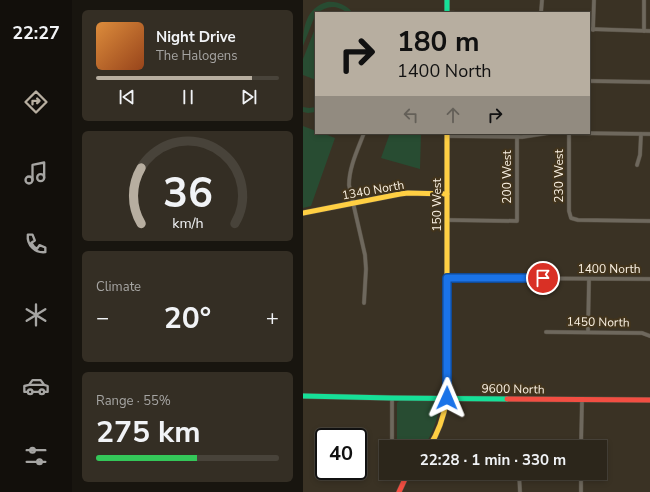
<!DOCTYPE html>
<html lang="en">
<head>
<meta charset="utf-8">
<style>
	:root { --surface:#2c261b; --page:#342e24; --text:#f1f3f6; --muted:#a6a5a3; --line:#48433a; --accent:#b7aea0 }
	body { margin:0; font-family:"Nunito Sans",sans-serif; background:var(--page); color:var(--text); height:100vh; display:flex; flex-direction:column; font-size:15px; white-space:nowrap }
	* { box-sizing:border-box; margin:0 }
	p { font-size:13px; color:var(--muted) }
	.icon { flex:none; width:22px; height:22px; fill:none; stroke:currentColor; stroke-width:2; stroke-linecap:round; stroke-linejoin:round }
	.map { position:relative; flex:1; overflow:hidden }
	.sheet { display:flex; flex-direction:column; gap:10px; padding:10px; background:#18150f; width:231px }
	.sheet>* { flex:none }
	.hud { position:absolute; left:12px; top:12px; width:275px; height:122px; border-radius:0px; box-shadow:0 2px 6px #0003,0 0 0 1px var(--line); background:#b7aea0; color:#111; overflow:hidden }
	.speed { position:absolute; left:12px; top:428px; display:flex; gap:8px; font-size:20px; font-weight:700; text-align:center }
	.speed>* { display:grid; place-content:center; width:52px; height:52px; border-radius:50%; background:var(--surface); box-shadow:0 2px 6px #0003,0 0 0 1px var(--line); line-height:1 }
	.speed .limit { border:2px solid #111; border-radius:6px; background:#fff; color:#111 }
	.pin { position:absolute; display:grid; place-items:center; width:34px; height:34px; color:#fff; margin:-17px; border:2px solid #fff; border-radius:50%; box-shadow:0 1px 4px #0007 }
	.me { position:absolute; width:44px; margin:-22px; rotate:1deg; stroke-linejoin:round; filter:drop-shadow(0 0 3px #0008) }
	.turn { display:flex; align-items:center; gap:14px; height:84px; padding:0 16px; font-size:18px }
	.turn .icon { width:52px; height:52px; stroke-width:2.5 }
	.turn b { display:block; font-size:28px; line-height:34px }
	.lanes { display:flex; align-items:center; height:38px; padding:0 16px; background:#0003; justify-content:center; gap:20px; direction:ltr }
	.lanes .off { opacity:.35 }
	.big { font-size:30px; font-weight:700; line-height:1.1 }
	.sheet .widget { flex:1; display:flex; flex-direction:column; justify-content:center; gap:6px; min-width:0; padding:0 14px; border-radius:6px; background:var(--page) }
	.sheet .dial { align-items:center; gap:0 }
	.dial svg { height:104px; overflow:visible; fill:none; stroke:var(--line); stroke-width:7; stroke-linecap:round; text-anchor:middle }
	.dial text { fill:var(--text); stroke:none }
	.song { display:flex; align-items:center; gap:12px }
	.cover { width:48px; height:48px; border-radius:6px; background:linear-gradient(135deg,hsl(30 70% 55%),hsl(20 70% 35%)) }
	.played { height:4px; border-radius:2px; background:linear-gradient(90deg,var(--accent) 85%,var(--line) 85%) }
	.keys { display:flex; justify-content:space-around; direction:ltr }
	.heat { display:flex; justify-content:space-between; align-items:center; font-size:22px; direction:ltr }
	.charge { height:6px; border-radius:3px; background:linear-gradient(90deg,#34c759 55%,var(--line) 0) }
	.trip { position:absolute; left:76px; top:440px; width:228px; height:40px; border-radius:0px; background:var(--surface); box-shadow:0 2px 6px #0003,0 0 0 1px var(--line); font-weight:700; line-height:40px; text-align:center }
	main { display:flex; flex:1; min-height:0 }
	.tab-bar { display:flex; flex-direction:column; width:72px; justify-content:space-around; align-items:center; background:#120f0b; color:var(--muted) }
	.tab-bar .icon { width:28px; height:28px }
	.tab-bar .current { color:var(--accent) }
	.tab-bar b { font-size:18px; color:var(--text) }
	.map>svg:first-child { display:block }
	.green { fill:#284c32 }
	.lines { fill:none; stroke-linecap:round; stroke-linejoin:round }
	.street-casing { stroke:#544d41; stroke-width:4.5 }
	.fast-casing { stroke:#544d41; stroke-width:6 }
	.slow-casing { stroke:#544d41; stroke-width:6 }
	.jam-casing { stroke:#544d41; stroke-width:6 }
	.street { stroke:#6e685d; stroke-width:3.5 }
	.fast { stroke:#16e098; stroke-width:5 }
	.slow { stroke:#ffcf43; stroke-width:5 }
	.jam { stroke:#f24e42; stroke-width:5 }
	.route-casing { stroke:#114b97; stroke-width:10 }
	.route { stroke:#1a73e8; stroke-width:7 }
	.labels { text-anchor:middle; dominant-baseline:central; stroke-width:4; stroke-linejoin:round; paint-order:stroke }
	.street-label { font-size:12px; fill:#faf1e3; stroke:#42341c }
</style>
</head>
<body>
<main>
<nav class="tab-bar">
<b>22:27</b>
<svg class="icon current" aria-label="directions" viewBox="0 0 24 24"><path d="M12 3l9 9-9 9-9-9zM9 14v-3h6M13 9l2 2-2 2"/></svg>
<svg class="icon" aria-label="music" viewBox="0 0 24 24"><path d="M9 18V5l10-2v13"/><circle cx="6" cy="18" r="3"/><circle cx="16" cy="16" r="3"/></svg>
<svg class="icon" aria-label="phone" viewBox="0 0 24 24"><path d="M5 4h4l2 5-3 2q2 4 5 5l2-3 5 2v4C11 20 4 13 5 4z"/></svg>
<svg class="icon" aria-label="climate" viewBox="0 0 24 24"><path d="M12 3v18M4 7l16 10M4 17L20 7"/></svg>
<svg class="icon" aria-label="car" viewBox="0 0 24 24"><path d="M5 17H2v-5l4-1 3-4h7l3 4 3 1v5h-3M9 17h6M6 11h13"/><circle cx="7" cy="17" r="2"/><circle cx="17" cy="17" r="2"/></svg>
<svg class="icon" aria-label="filters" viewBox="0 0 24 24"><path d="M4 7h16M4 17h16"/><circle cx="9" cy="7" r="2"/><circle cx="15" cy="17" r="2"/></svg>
</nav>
<section class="sheet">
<div class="widget">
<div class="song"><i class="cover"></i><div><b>Night Drive</b><p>The Halogens</p></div></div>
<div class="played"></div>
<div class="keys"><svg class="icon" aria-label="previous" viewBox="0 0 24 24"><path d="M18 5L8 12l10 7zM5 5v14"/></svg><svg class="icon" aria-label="pause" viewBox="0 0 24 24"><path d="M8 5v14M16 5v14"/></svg><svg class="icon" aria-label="next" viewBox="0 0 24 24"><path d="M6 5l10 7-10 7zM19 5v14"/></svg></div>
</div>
<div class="widget dial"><svg viewBox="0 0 100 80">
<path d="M14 69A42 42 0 1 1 86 69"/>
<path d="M14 69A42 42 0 0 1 14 26" stroke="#b7aea0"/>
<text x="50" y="56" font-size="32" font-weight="700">36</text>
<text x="50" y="72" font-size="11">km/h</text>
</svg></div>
<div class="widget"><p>Climate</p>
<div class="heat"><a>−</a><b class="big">20°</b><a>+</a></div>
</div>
<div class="widget"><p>Range · 55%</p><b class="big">275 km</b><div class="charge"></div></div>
</section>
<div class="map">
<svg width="347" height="492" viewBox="0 0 347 492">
	<rect width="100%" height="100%" fill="#3a3224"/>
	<g class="green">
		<path d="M24,2c11,-1 19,3 26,11 -7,0 -6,-1 -12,-4 -10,-5 -17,0 -25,4l-13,33c0,-19 3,-38 24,-44z"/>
		<polygon points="13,26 13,80 0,75 0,59"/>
		<polygon points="0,107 6,108 13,107 13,112 5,113 0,112"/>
		<polygon points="0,126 13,131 13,133 19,133 32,138 8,206 0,208"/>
		<polygon points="87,133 118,133 117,169 78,158"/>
		<path d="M97,400l37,1 3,3c-3,17 -7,28 -16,43h-27v-44z"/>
	</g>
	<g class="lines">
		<defs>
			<g id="street">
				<polyline points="144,13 151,13"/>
				<polyline points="238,13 239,0"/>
				<polyline points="286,29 347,31"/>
				<polyline points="290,30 291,0"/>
				<polyline points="341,31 341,0"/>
				<polyline points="286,81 347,82"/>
				<polyline points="266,133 266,211 268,218 275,220 347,221"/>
				<polyline points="269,133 347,134"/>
				<polyline points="144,136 219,137 245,133"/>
				<polyline points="334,165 337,155 338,134"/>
				<polyline points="144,220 214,221 214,133"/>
				<polyline points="144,278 347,279"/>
				<path d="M61,303l2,-34 -1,-14 -16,-70c0,-18 9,-36 15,-52"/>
				<polyline points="243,332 339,333 347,336"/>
				<polyline points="285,332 286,279"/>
				<polyline points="89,447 89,398"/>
				<polyline points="278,447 279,400"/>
				<polyline points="216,473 217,492"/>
				<polyline points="278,492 278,473"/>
			</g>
			<g id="fast">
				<polyline points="144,0 144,13"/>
				<polyline points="0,396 89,398 204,399"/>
			</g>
			<g id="slow">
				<polyline points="0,213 97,194 105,193 144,194"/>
				<path d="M126,447c10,-15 15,-31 18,-49v-265"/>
			</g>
			<g id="jam">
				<polyline points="204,399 347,400"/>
				<polyline points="96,492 102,479 107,473"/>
			</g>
		</defs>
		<use href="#street" class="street-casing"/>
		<use href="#fast" class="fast-casing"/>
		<use href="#slow" class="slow-casing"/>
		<use href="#jam" class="jam-casing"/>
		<use href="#street" class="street"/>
		<use href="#fast" class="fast"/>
		<use href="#slow" class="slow"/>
		<use href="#jam" class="jam"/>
	</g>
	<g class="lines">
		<defs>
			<polyline id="route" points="144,398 144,278 240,278"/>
		</defs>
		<use href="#route" class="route-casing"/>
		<use href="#route" class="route"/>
	</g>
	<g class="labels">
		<g class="street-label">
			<text transform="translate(256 176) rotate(-90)">230 West</text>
			<text transform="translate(204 177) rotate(-90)">200 West</text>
			<text transform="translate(70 190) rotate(-10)">1340 North</text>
			<text transform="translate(134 205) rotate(-90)">150 West</text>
			<text x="306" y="269">1400 North</text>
			<text transform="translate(295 322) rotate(1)">1450 North</text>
			<text transform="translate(210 389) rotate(1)">9600 North</text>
		</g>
	</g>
</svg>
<div class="speed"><div class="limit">40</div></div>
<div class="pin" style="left:240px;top:278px;background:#d93025"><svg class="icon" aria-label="arrive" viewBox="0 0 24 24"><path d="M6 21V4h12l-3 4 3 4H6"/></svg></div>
<svg class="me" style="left:144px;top:398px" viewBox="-20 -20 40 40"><path d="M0-17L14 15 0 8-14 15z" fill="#1a73e8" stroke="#fff" stroke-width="4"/></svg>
<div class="trip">22:28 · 1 min · 330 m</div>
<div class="hud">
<div class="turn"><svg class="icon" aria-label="right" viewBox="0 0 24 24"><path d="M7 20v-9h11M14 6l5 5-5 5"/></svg><div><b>180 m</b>1400 North</div></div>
<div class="lanes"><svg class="icon off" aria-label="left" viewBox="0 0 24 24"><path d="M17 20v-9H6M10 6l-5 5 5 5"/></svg><svg class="icon off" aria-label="ahead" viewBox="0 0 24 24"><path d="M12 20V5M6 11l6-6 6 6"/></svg><svg class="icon" aria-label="right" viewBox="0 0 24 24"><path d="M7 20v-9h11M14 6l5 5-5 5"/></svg></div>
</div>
</div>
</main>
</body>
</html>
